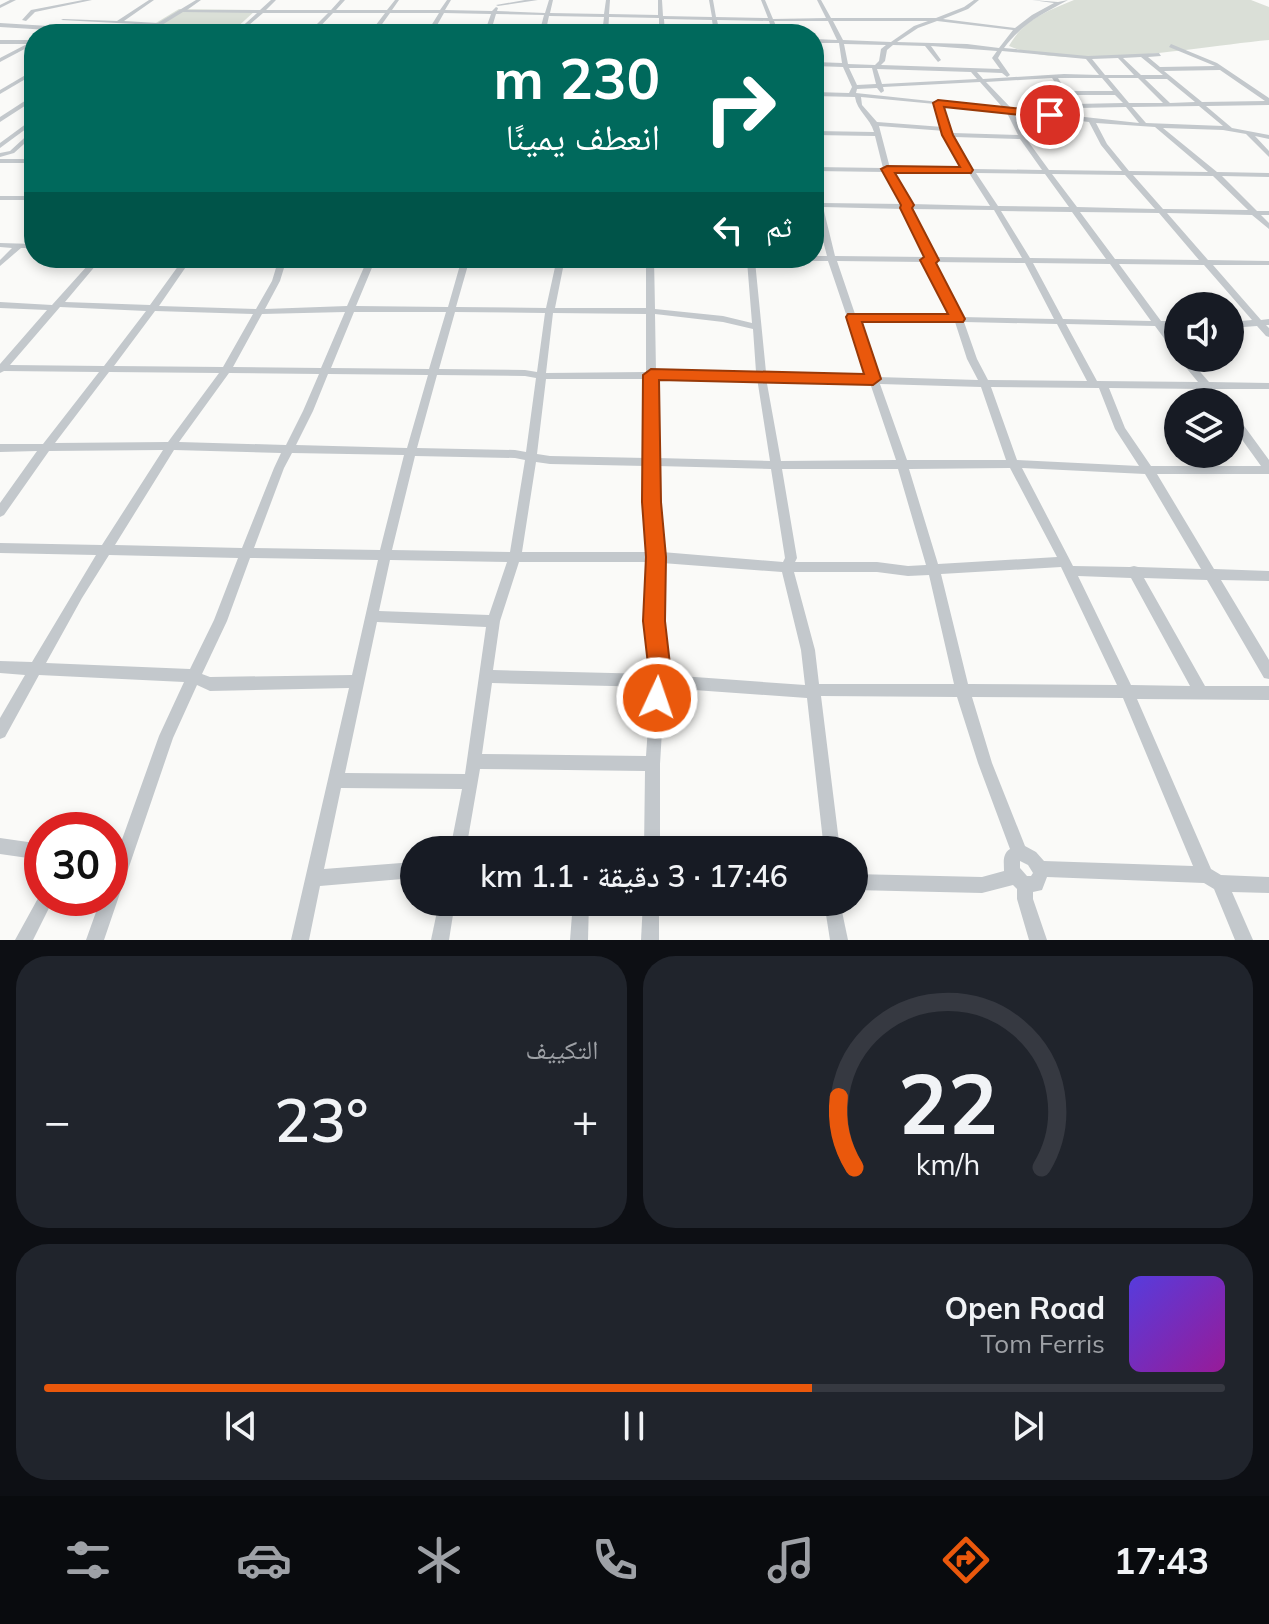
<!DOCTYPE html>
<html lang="ar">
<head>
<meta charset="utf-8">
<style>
	:root { --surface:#171b24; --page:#20242c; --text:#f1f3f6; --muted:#9ea1a6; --line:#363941; --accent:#ea580c }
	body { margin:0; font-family:Mulish,"Noto Naskh Arabic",sans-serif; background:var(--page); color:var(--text); direction:rtl; height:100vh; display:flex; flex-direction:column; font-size:30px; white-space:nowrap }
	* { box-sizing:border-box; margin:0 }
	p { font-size:26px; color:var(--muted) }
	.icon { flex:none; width:44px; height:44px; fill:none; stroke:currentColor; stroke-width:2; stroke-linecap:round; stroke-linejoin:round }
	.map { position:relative; height:940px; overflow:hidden; direction:ltr }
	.sheet { display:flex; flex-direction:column; gap:16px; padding:16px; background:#0d0f14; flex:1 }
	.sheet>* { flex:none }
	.top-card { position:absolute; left:24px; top:24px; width:800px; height:244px; border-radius:32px; box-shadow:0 4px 12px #0003; direction:rtl; background:#00695c; color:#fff; overflow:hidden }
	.tools { position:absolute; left:1164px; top:292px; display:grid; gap:16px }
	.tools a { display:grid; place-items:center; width:80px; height:80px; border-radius:50%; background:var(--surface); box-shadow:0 4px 12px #0003; font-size:40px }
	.speed { position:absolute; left:24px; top:812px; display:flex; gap:16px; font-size:40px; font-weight:700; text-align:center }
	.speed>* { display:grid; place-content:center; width:104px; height:104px; border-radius:50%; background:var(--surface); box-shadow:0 4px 12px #0003; line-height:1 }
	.speed .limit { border:12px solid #d22; background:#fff; color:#111 }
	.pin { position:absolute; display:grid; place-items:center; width:68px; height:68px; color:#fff; margin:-34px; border:4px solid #fff; border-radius:50%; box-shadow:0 2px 8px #0007 }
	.me { position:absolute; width:88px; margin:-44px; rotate:3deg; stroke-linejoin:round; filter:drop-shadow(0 0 6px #0008) }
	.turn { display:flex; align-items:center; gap:28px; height:168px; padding:0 32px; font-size:36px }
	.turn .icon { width:104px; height:104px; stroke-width:2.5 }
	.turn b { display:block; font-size:56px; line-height:68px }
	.then { display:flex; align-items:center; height:76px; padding:0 32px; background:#0003; gap:16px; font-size:30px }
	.big { font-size:60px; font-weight:600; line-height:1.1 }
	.sheet .tile { flex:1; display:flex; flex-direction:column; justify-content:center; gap:12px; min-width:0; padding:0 28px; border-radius:32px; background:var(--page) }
	.sheet .dial { align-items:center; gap:0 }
	.dial svg { height:208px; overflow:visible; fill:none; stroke:var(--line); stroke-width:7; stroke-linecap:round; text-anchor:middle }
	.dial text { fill:var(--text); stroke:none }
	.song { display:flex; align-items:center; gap:24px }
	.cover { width:96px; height:96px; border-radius:12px; background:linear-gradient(135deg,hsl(250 70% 55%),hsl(300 70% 35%)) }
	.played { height:8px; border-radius:4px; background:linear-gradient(90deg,var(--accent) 65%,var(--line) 65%) }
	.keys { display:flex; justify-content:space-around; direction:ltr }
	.heat { display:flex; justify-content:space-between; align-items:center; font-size:44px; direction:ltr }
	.sheet .tiles { flex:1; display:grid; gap:16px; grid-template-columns:1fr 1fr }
	.tile:last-child { grid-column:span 2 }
	.trip { position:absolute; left:400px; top:836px; width:468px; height:80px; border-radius:40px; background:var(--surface); box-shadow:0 4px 12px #0003; font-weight:600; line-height:80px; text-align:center; direction:rtl }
	.dock { display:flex; height:128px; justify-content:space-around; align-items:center; background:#090b0e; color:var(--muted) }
	.dock .icon { width:56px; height:56px }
	.dock .current { color:var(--accent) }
	.dock b { font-size:36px; color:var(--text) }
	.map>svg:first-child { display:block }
	.green { fill:#dadfd7 }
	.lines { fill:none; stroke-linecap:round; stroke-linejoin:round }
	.minor { fill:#c3c8cc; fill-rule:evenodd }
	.route { fill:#ea580c; stroke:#983908; stroke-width:2 }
</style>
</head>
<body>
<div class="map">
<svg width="1269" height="940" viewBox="0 0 1269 940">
	<rect width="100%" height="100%" fill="#fafaf8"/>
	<g class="green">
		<path d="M1074,0h177l18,7v33c-66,6 -201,32 -260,6 14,-26 38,-35 65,-46z"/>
		<polygon points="179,9 256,10 234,30 146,29"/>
	</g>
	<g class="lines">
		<g class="minor">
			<polygon points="10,0 16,0 0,8 0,5"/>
			<polygon points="83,0 92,0 35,12 26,21 22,20 31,10"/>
			<path d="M149,0h5l-30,21 34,2 38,-23h5l-14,10h73l11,-10h5l-10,10h65l9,-10h5l-9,10h51l8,-10h4l-7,10h48l7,-10h4l-6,10 47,1 4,-4 2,1 -1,3 48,2 4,-13h4l-3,13 54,1 2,-14h4l-1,14 49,1v-15h4l1,16 49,1 -3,-17h4l3,17 52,1 -7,-18h4l8,19 53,-1 -9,-18h4l10,18h105l28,-11 10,-7h5l-11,9 -25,10 72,9 17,-13 22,-12 -22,-3 26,2 10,-2c-26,14 -45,23 -64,48l84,8 71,-3 2,3 -13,1 12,10 55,-1 -46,-19 2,-3 46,19 52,35v7l-63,1 26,22 37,7v4l-14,-3 14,15v6l-23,-23 -23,-4 -60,-2 54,44 52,1v4l-47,-1 35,35h12v4h-8l8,8v6l-17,-14 -85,-2 41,47 61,1v4h-56l48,55 8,-1v6h-3l3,3v9l-3,-1 -9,-10 -27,2v-6l22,-2 -48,-55 -85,-1 42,57h17v6h-13l13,17v10l-3,-1 -20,-27 -89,-2 31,57 101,1 -20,-24h10l21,24 60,1v6h-54l11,13h-11l-11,-13 -95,-1 16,40 26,38h110l-31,-43v-12l4,1 35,48v14h-112l57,95 55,2v10l-48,-1 48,80v19l-5,-1 -57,-98 -63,-2 61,108h64v14l-132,-1 74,170 10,6 48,2v16l-37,-1 21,48h-18l-21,-51 -10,-6 -157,-6 -5,13 -9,2v7l14,41h-18l-12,-41v-10l-4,-4 -31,8 -128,-3v-16l128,3 22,-6c0,-8 -2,-17 6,-22l-32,-86 -21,-66 -136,-1 19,154h-16l-17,-152 -141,-10 -2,10 -4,66v86h-16l1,-79 -165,-2 -14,81h-16l12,-61 -121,-1 -17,81 90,-7v16l-94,8 -11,54h-18l58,-252 -139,3 -13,-6 -24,53 -69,202h-18l15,-42h9v-25l49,-137 25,-54 -145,-7 -34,62 -5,2v-21l25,-43 -25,-2v-12l32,1 64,-107 -96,-2v-10l102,2 61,-95 -114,1 -45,64 -4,2v-14l37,-52 -37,1v-8h43l56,-72 -95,-1 -4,2v-9l47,-54 -47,-2v-6l52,3 36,-40 -37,-5 -4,-2 45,2 2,-2h8l-37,44 85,3 34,-47h8l-33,48 97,3 16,-28 7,-23h8l-7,23 -15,28 82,-3 21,-48h8l-20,48 92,1 14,-49h8l-14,49 90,1 11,-50h8l-10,50h91v-50h8l1,51 68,7 29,7 -5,-62 -9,-1 -4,-2h80v-2h13l-13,-49v-23l4,2 4,17 82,1 -19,-32 -71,-1v-4l69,1 -8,-32 -61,-1v-4l60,1c-4,-14 -17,-21 -19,-35l-41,-1v-4l35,1 3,-6 -9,-20 -29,-1v-4l28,1 -3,-20h-25v-4l23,1 -9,-19h-54l5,13h-6l-4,-13 -52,-1 3,14h-6l-2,-14 -48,-1 1,15h-6v-16l-50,-1 -1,17h-6l2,-17 -55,-1 -4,18h-6l5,-19 -48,-1 -6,20h-6l7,-20 -47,-1 -12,21h-6l13,-21h-49l-15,21h-6l16,-21h-52l-20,21h-6l21,-21h-65l-21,18 39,3 -129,-3 -5,3h-7l14,-9 -93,-5 2,-1 54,2zM183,12l74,1 -20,18 -80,-3zM833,21h95l-14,5 -23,16 -48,-2zM937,21l76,9 -14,18 -32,-4 -70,-2 21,-14zM844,44l42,1 -5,4 -2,12 -4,4 -27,-1zM893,45l32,1 13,16 3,-2 -10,-14 66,5 -5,7 8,11 -119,-4 4,-4 2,-11zM1002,51l84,8 13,16 -35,-1 -81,5 -6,-7 25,1 5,4 3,-2 -12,-17zM1141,57l22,18h-22l-18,-17zM1118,58l16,17h-29l-13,-16zM849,68h23l4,16 -19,1zM877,69l94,3 6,7 -95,5zM1220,70l45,31 -63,1 -38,-31zM1052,78l22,33h4v-3l48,-1 13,16 -127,-14 -26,-27zM1058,78h44l11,13h-47zM1108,78h30l25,25h-34zM1145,79h22l28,23 -25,1zM980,82l24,27 -148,-16 1,-4 20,-1 4,5 3,-2 -1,-4zM1069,95h46l8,8 -48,1zM861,97l74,7 8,23 -66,-5 -15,-17zM942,105l65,8 11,22 -65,-2zM1199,106l24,20 -77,-3 -14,-16zM1014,113l75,9 12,23 21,26 -73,-1 -24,-33zM1096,123l59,4 53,45 -79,-1 -22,-27zM879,126l66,5 1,2 -1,2 3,2 18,32 -76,-1zM955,137l65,2 22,31 -69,-1zM892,172l77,1 21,33 -79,-2zM976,173l69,1 24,33 -71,-1zM1052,174l73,1 30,34 -78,-2zM1133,175l80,1 35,34 -85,-1zM823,207l80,2 24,48 -92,-1zM910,209l84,1 28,48 -87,-1zM1001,211l71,1 34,47 -76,-1zM1080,212l79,1 40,47 -84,-1zM755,261h73l39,115 -101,-4zM837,261l87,1 28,54 -97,-2zM932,262l93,1 29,56 -93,-2zM1033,263l77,1 41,57 -88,-2zM60,307l86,4 -42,55 -94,-1zM155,311l98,3 -30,53 -109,-1zM345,312l-24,56 -88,-1 29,-53zM354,312h92l-17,57 -98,-1zM455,312l90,1 -8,59 -12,-2 -86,-1zM553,313l93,1v58l-100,1zM655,314l68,8 30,7 3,43h-100zM857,320l98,2 12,37 11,21 -101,-3zM964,322l93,2 30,57 -99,-1 -11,-21zM109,372l110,1 -51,69 -113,1zM229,373l90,1 -16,37 -17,34 -107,-3zM328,374l100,1 -21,73 -111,-3 17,-34zM437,375l88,1 11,2 -10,74 -11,-2 -98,-2zM757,378l13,83 -113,-3 -1,-79zM766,378l104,5 26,77 -115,1zM546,379h100v79l-96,-2 -13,-2zM880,384l101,3 25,73h-99zM991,387l108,1 16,41 24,37 -122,-6zM174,450l107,3 -7,15 -32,80 -127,-3zM292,453l112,2 -24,95 -126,-2 30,-80zM415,456l100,2 10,2 -15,92 -118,-2zM536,462l14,2 96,2 4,86h-128zM657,466l114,3 14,89 -2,4 -121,-10zM1010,468l47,89 -119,7 -29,-95zM1022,468l123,6 56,95 -63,-2 -4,-1 -4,1 -57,-1zM782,469h116l28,96 -18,1 -31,-4h-82l2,-4zM109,555l129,3 -24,62 -24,49 -144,-6 36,-65zM250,558l128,2 -26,115 -142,2 -8,-3 25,-53zM390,560l117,2 -18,53 -110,-4zM519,562h131l-3,59 6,53 -160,-4 7,-49zM662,563l120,9 19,78 4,35 -138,-10 -6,-54zM1061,567l56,118 -149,-1 -27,-110zM794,572h83l31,4 21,-1 25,109h-135l-4,-34zM1078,576l53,2 59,108 -59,-1zM377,622l109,5 -21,147 -120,-1zM492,683l161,4 -3,11 -4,58 -164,-2zM972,697l151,1 70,168 -149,-5 -8,-9 -11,-6 -33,-83zM1020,861l8,4 5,8 -2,3h-4l-7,-8z"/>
			<polygon points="525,0 538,0 498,6 496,5"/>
			<polygon points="0,23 65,27 88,34 65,31 0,27"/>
			<polygon points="0,40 34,40 34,44 0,62 0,58 27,44 0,44"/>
			<polygon points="34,70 34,74 0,94 0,90"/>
			<polygon points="34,95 34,100 0,122 0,117"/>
			<polygon points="34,118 34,123 0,148 0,143"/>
			<polygon points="34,129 34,135 14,153 0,157 0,153 10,151"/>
			<rect x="0" y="159" width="34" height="4"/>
			<rect x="0" y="196" width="34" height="4"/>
			<polygon points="0,243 34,244 34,248 21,248 0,266 0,260 12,248 0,247"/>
			<polygon points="0,838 42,844 42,860 0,854"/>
			<polygon points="42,891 42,898 54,898 33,940 15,940"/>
			<polygon points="439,902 455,902 449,940 431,940"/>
			<polygon points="573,902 589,902 588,940 570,940"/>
			<polygon points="643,902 659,902 659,940 641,940"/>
			<polygon points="824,902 840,902 848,940 830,940"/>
		</g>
	</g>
	<polygon class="route" points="938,100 1050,112 1055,115 1050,118 944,107 953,135 973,170 971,173 895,173 914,205 912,208 939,260 936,263 965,319 963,322 862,322 881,379 873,385 659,380 661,502 666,557 665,621 672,682 665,706 657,710 649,706 645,698 650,682 643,621 646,557 642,502 643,375 651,369 864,374 846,317 848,314 948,314 920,260 924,257 900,208 901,205 881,169 887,166 960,167 942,135 933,103"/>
</svg>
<div class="tools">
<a><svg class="icon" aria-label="sound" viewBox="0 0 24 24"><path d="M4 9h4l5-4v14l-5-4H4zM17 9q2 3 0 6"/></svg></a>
<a><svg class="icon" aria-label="layers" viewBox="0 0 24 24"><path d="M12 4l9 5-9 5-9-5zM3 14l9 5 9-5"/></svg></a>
</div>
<div class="speed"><div class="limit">30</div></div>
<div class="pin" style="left:1050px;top:115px;background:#d93025"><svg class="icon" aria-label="arrive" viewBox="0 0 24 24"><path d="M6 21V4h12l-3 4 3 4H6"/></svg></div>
<svg class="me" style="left:657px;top:698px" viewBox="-20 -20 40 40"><circle r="17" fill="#ea580c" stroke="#fff" stroke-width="3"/><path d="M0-11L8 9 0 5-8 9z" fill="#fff"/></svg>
<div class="trip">17:46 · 3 دقيقة · 1.1 km</div>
<div class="top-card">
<div class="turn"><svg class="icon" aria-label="right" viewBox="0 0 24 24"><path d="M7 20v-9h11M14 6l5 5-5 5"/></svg><div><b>230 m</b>انعطف يمينًا</div></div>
<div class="then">ثم<svg class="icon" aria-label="left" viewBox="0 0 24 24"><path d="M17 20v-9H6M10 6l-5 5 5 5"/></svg></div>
</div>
</div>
<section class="sheet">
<div class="tiles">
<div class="tile dial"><svg viewBox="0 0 100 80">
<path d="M14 69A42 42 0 1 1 86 69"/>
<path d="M14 69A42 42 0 0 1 8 42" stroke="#ea580c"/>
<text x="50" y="56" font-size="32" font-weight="700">22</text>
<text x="50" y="72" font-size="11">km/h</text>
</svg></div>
<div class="tile"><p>التكييف</p>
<div class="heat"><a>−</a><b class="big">23°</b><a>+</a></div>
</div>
<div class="tile">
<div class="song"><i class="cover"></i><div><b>Open Road</b><p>Tom Ferris</p></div></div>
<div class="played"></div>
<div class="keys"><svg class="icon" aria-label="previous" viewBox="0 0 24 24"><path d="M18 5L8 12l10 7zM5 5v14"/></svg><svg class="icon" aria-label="pause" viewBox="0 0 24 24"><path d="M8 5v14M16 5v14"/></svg><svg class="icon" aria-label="next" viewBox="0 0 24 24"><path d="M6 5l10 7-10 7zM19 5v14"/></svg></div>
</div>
</div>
</section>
<nav class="dock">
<b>17:43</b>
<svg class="icon current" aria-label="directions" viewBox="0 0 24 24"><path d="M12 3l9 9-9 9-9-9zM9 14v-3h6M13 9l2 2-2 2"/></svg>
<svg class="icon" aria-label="music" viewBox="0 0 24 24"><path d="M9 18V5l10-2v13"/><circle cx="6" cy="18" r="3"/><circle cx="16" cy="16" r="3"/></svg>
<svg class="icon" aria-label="phone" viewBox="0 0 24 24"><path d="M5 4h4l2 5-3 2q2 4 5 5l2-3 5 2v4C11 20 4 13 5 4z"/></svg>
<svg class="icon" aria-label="climate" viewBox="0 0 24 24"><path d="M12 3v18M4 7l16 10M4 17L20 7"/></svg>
<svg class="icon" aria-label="car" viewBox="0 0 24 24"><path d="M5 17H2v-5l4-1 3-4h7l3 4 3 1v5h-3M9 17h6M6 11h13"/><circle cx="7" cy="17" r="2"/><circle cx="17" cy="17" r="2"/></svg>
<svg class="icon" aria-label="filters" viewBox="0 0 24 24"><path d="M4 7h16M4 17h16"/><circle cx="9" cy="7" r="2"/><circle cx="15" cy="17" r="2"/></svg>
</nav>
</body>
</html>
